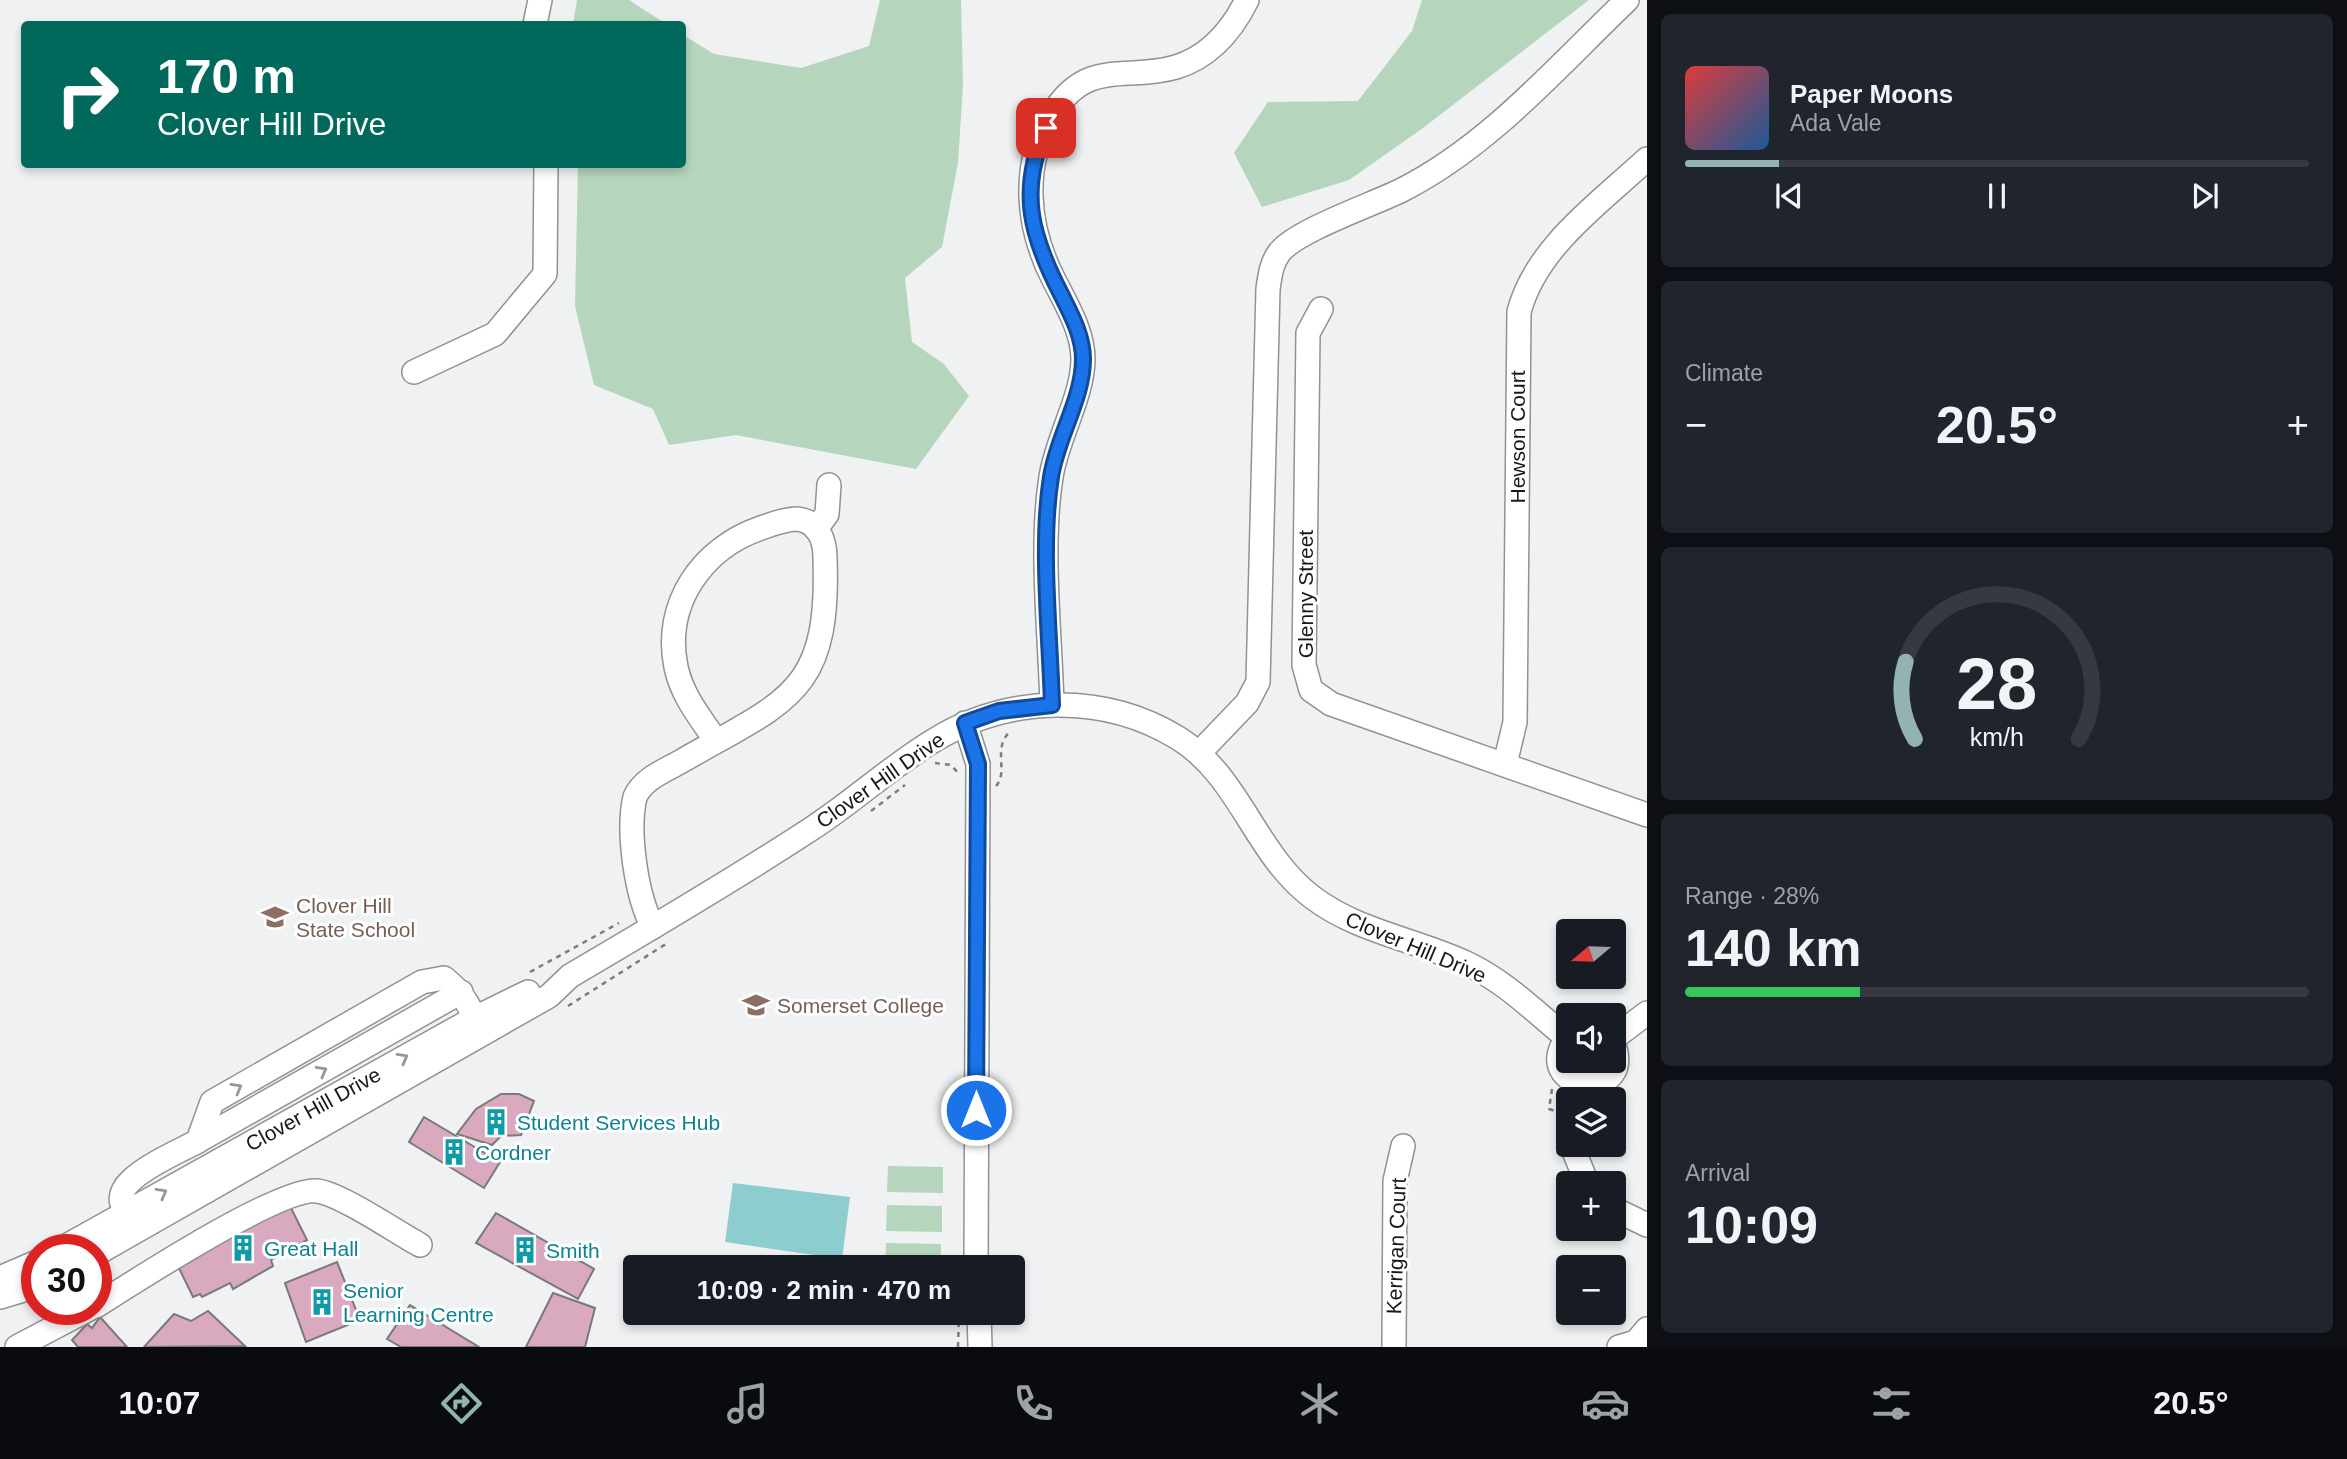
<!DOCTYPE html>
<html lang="en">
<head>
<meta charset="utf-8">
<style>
	:root { --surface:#171b24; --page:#20242c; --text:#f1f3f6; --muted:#9ea1a6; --line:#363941; --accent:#91b4b1 }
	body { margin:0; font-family:Helvetica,sans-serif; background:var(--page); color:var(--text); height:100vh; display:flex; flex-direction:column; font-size:26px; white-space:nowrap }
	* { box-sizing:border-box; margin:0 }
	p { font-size:23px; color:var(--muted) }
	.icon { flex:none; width:38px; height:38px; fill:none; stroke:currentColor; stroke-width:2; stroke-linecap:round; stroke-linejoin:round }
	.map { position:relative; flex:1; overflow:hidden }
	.panel { display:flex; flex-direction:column; gap:14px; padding:14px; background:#0d0f14; width:700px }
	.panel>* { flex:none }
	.hud { position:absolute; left:21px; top:21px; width:665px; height:147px; border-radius:7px; box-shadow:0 4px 10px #0003; background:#00695c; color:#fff; overflow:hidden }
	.needle { width:46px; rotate:251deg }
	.tools { position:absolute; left:1556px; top:919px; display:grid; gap:14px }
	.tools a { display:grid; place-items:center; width:70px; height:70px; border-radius:7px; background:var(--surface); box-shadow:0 4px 10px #0003; font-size:35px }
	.speed { position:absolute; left:21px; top:1234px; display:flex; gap:14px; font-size:35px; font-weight:700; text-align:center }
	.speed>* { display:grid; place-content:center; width:91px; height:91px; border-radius:50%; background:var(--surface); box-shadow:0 4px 10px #0003; line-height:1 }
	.speed .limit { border:10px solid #d22; background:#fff; color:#111 }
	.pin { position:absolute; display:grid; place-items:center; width:60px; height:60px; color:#fff; margin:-30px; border-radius:14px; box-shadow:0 4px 10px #0006 }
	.me { position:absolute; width:77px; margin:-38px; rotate:0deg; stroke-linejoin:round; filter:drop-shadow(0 0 5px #0008) }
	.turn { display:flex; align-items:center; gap:24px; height:147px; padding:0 21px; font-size:32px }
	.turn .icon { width:91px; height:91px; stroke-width:2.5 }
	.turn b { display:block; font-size:49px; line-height:60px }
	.big { font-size:52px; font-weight:700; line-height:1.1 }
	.panel .tile { flex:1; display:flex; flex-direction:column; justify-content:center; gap:10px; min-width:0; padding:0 24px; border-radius:10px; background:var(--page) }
	.panel .dial { align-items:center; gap:0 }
	.dial svg { height:182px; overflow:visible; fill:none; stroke:var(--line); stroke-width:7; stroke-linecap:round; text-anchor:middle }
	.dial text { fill:var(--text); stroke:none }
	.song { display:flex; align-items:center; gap:21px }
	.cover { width:84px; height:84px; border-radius:10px; background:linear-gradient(135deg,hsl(0 70% 55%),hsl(210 70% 35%)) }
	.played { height:7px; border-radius:4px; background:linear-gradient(90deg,var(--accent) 15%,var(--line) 15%) }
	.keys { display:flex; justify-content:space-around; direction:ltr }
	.heat { display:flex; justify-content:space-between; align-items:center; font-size:38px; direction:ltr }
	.charge { height:10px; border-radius:5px; background:linear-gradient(90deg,#34c759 28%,var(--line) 0) }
	.trip { position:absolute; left:623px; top:1255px; width:402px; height:70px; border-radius:7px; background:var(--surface); box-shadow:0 4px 10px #0003; font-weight:700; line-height:70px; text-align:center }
	.tabs { display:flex; height:112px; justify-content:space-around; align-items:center; background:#090b0e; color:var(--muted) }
	.tabs .icon { width:49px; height:49px }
	.tabs .selected { color:var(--accent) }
	.tabs b { font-size:32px; color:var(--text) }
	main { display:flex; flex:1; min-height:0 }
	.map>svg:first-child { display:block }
	.green { fill:#b5d5bd }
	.water { fill:#8ecdce }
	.building { fill:#d9a9c0; stroke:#7a7879; stroke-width:2 }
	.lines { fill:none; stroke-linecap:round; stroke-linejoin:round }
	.minor-casing { stroke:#919295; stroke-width:26 }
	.path { stroke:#7c7d7e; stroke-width:2.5; stroke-dasharray:5 5; stroke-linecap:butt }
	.minor { stroke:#fff; stroke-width:23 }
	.oneway { stroke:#979798 }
	.route-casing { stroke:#114b97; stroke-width:18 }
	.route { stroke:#1a73e8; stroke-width:12 }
	.labels { text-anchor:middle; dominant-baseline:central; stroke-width:6; stroke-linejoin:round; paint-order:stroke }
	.street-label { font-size:21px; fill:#181819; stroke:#fefeff }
	.education-label { font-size:21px; fill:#785e54; stroke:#fefeff; text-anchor:start }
	.culture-label { font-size:21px; fill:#0d838f; stroke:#fefeff; text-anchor:start }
</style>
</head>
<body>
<main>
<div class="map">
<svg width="1647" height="1347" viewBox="0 0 1647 1347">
	<rect width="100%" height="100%" fill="#eff1f3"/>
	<g class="green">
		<polygon points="577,0 629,0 666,24 573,24"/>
		<polygon points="880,0 961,0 963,85 958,163 942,247 905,278 912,342 944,364 969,396 916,469 736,435 669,445 653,409 594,385 575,306 578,165 682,164 683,35 714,54 801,68 869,46"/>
		<polygon points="1422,0 1589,0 1423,128 1349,180 1262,207 1234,153 1268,102 1358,101 1412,31"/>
		<polygon points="888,1166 943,1167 943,1193 887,1192"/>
		<polygon points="887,1205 942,1206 942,1232 886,1231"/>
		<polygon points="886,1243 941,1244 941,1267 885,1267"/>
	</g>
	<polygon class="water" points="733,1183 850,1197 842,1259 725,1242"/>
	<g class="building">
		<polygon points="501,1094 519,1094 534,1101 521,1135 501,1136 492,1145 457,1134 476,1109"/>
		<polygon points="424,1117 500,1162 484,1188 409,1142"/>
		<polygon points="290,1206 307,1240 271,1260 273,1266 233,1289 230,1283 202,1297 200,1294 193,1297 177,1264"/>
		<polygon points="496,1213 594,1269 578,1299 476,1243"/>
		<polygon points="337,1262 360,1320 306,1342 285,1283"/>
		<polygon points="553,1293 595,1308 585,1347 526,1347"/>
		<polygon points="410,1305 479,1347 401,1347 387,1339"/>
		<polygon points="208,1311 245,1346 144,1347 174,1314 191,1321"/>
		<polygon points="100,1317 127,1347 78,1347 72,1340 87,1324 92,1328"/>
	</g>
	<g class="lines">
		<defs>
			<g id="minor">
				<polyline points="535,24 540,0"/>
				<polyline points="1321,309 1308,333 1304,665 1311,690 1331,704 1647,815"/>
				<polyline points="414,372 495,334 545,274 546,164"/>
				<polyline points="816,529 827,514 829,485"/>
				<path d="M1052,705c-2,-72 -12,-158 -1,-228 6,-39 32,-81 32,-118 0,-28 -17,-55 -29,-79 -27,-52 -34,-115 -1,-167 35,-56 74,-31 123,-46 33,-10 56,-37 71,-67"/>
				<polyline points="965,723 978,764 976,1267"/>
				<path d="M1199,753l48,-50 11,-21 10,-393c2,-13 3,-25 11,-36 16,-22 95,-49 123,-63 87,-44 155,-123 225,-190"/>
				<path d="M1505,764l10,-42 4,-410c17,-65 81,-109 128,-153"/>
				<path d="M653,927c-17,-31 -26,-96 -18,-130 8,-18 29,-26 45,-35 107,-62 150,-67 145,-204 0,-18 -7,-37 -28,-39 -12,0 -25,5 -36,9 -59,20 -98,76 -85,139 6,29 24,50 40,74"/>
				<path d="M1568,1037c-40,53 66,69 46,8"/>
				<polyline points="1614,1038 1647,1013"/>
				<polyline points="198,1141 461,992"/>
				<polyline points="1571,1144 1587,1183"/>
				<polyline points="1614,1209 1647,1225"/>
				<path d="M137,1219c-52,-31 39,-65 61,-78l14,-39 210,-120 22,-4c16,13 35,34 29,57"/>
				<polyline points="59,1250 473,1019 528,992"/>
				<path d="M96,1254l453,-258 21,-20c81,-48 162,-95 241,-147 42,-27 79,-62 122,-88 74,-46 170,-49 245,-3 62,38 76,115 134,159 46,35 103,42 154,66 40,19 68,48 101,75"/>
				<polyline points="0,1278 37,1262"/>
				<polyline points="0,1297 37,1286"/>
				<path d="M96,1306c38,-24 184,-119 221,-115 24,3 79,41 103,54"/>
				<polyline points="979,1312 980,1347"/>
				<polyline points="17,1347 89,1309"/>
				<polyline points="1394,1347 1395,1181 1403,1146"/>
				<polyline points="1619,1347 1636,1342 1647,1329"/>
			</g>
		</defs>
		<use href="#minor" class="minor-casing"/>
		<g class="path">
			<polyline points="935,763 951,765 959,774"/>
			<path d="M996,786c13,-14 -4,-39 14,-54"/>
			<polyline points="871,811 905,785"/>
			<polyline points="530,972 619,923"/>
			<polyline points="568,1006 669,942"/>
			<polyline points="1552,1089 1549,1109 1555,1111"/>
			<polyline points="958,1347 959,1315"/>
		</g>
		<use href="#minor" class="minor"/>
	</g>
	<defs><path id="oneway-chevron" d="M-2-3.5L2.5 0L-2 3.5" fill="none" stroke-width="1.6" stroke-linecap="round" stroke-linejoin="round" transform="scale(1.75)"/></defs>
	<g class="oneway">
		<use href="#oneway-chevron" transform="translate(403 1058) rotate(-29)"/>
		<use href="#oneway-chevron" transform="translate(322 1071) rotate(-29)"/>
		<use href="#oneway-chevron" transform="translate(237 1088) rotate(-30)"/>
		<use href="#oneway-chevron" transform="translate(162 1193) rotate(-29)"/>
	</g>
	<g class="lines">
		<defs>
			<path id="route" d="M976,1110l2,-346 -13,-41 34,-12 53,-6c-2,-72 -12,-159 -1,-228 6,-40 32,-78 32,-118 0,-23 -12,-45 -22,-65 -30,-58 -43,-103 -15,-166"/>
		</defs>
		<use href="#route" class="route-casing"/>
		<use href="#route" class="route"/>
	</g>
	<defs>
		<symbol id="school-bare" viewBox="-9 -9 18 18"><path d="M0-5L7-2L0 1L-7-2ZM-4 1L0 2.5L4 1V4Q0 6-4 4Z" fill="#8d6e63" stroke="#fefeff" stroke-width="2.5" paint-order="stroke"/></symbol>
		<symbol id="building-bare" viewBox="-9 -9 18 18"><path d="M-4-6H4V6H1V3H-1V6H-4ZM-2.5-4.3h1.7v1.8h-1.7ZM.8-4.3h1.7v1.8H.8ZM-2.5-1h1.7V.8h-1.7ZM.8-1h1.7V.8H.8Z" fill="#0f9aa8" stroke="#fefeff" stroke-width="2.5" paint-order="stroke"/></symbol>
	</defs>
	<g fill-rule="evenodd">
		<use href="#school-bare" x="256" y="898" width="38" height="38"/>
		<use href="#school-bare" x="737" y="986" width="38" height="38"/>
		<use href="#building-bare" x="477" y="1103" width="38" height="38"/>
		<use href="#building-bare" x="435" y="1133" width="38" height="38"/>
		<use href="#building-bare" x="224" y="1229" width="38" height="38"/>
		<use href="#building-bare" x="506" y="1231" width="38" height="38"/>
		<use href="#building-bare" x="303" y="1283" width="38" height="38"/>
	</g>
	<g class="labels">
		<g class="street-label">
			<text transform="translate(1517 437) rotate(-90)">Hewson Court</text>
			<text transform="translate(1305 594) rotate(-90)">Glenny Street</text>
			<text transform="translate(880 780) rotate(-35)">Clover Hill Drive</text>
			<text transform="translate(1416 947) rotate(23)">Clover Hill Drive</text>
			<text transform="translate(313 1109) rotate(-29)">Clover Hill Drive</text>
			<text transform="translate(1396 1246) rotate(-88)">Kerrigan Court</text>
		</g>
		<g class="education-label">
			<text x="296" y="905">Clover Hill<tspan x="296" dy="24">State School</tspan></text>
			<text x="777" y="1005">Somerset College</text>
		</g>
		<g class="culture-label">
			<text x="517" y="1122">Student Services Hub</text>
			<text x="475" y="1152">Cordner</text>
			<text x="264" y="1248">Great Hall</text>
			<text x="546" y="1250">Smith</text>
			<text x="343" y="1290">Senior<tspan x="343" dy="24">Learning Centre</tspan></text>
		</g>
	</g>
</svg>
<div class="tools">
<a><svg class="needle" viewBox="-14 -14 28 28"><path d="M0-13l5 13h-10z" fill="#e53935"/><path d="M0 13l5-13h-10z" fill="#9ea1a6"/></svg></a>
<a><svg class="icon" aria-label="sound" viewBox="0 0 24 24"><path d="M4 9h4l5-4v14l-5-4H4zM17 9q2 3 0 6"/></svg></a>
<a><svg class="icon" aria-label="layers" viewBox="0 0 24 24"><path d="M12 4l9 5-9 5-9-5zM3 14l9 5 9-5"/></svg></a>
<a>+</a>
<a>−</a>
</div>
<div class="speed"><div class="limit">30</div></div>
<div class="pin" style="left:1046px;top:128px;background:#d93025"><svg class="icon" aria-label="arrive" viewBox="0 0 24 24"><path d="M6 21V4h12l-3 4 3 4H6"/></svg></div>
<svg class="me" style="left:976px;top:1110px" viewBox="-20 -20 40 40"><circle r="17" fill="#1a73e8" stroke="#fff" stroke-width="3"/><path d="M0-11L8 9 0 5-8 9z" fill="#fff"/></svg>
<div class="trip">10:09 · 2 min · 470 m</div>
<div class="hud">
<div class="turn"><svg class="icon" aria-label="right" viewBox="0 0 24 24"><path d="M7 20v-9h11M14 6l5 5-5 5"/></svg><div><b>170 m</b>Clover Hill Drive</div></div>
</div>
</div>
<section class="panel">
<div class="tile">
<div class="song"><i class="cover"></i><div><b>Paper Moons</b><p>Ada Vale</p></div></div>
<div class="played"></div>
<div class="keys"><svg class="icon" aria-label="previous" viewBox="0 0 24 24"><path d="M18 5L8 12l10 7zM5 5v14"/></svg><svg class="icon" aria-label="pause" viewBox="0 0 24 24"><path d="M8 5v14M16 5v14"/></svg><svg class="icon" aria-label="next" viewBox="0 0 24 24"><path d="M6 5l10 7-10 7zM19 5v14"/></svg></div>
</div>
<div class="tile"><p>Climate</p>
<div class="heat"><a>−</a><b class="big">20.5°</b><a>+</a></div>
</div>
<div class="tile dial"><svg viewBox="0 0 100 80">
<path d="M14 69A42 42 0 1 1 86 69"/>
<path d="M14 69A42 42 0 0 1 10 35" stroke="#91b4b1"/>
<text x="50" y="56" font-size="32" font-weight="700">28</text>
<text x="50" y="72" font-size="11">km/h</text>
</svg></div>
<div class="tile"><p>Range · 28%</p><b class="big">140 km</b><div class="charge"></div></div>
<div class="tile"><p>Arrival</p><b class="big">10:09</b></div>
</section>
</main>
<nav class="tabs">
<b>10:07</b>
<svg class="icon selected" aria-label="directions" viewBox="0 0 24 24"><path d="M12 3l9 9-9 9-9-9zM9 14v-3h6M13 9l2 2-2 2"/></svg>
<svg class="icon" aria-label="music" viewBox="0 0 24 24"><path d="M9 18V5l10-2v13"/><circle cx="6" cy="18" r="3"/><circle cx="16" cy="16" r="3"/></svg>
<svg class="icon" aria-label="phone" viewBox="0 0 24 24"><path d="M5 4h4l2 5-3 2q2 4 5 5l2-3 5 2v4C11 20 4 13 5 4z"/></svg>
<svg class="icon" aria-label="climate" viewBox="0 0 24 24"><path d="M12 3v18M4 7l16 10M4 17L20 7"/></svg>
<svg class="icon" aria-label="car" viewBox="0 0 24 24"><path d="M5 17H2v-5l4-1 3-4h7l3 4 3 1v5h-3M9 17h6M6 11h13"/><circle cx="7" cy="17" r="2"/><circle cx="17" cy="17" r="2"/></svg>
<svg class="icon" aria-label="filters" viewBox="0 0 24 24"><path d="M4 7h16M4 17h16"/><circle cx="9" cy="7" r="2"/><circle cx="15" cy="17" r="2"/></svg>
<b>20.5°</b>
</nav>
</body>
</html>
